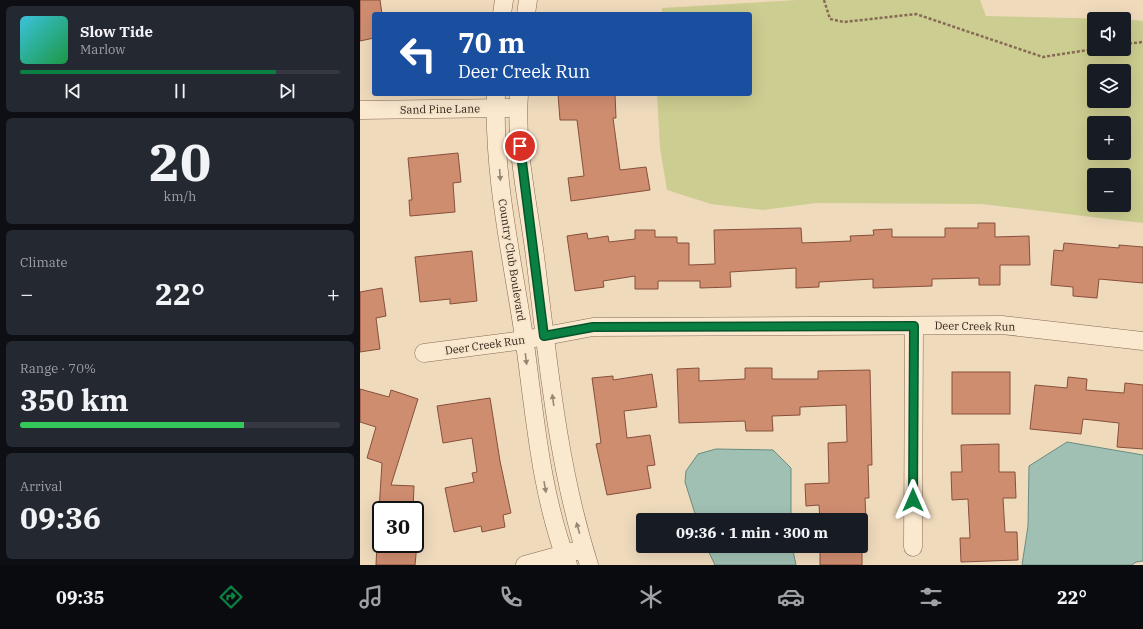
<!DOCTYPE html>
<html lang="en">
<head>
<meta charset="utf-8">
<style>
	:root { --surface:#171b24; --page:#242831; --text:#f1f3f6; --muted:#9ea1a6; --line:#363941; --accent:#0b8043 }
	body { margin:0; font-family:"IBM Plex Serif",serif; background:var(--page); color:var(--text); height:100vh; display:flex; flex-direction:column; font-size:15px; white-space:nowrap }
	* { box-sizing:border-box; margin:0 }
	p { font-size:13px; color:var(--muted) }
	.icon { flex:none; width:22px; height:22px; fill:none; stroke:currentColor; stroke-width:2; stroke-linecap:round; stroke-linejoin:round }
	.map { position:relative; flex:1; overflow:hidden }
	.side { display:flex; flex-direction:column; gap:6px; padding:6px; background:#0d0f14; width:360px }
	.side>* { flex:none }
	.banner { position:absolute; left:12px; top:12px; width:380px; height:84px; border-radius:4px; box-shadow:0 4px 16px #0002; background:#1a4fa0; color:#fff; overflow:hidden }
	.tools { position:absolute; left:727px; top:12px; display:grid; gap:8px }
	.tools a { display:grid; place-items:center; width:44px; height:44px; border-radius:4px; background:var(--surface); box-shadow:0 4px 16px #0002; font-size:20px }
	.speed { position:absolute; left:12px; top:501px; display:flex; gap:8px; font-size:20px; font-weight:700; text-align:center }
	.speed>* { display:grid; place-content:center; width:52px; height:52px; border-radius:50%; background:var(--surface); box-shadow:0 4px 16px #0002; line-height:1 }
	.speed .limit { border:2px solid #111; border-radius:6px; background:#fff; color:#111 }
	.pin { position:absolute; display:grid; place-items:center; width:34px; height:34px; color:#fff; margin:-17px; border:2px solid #fff; border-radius:50%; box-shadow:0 1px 4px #0007 }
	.me { position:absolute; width:44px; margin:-22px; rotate:0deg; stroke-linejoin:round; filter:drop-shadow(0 0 3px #0008) }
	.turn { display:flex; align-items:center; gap:14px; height:84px; padding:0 20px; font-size:18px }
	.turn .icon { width:52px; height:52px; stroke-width:2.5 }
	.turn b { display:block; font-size:28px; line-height:34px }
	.big { font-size:30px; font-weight:700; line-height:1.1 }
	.side .widget { flex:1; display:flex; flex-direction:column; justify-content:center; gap:6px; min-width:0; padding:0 14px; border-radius:6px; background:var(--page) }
	.side .dial { align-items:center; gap:0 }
	.dial b { font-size:52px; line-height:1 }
	.song { display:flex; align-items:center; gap:12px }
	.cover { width:48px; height:48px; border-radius:6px; background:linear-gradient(135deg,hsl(190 70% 55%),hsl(140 70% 35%)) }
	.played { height:4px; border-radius:2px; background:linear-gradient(90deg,var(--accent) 80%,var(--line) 80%) }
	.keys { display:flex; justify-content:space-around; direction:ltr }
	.heat { display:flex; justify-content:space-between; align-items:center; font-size:22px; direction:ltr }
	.charge { height:6px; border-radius:3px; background:linear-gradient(90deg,#34c759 70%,var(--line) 0) }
	.trip { position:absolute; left:276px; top:513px; width:232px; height:40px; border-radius:4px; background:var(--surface); box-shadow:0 4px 16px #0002; font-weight:700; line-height:40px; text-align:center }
	.menu { display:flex; height:64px; justify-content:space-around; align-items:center; background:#090b0e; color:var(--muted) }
	.menu .icon { width:28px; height:28px }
	.menu .current { color:var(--accent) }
	.menu b { font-size:18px; color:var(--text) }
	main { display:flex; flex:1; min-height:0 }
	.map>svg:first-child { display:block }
	.green { fill:#cccd90; fill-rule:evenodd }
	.water { fill:#a0c0b3; stroke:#678d80 }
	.building { fill:#cf8d70; stroke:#86503a }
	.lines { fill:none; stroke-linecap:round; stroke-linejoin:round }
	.minor-casing { stroke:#876a55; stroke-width:19 }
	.path { stroke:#876a55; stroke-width:2.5; stroke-dasharray:3 2; stroke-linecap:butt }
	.minor { stroke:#fae8cf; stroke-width:18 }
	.oneway { fill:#988674 }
	.route-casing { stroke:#07532c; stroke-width:10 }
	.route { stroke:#0b8043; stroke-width:7 }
	.labels { text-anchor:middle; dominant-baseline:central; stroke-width:4; stroke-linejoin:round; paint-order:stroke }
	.street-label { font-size:11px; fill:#35241a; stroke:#f6e5cb }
</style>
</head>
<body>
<main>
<section class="side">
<div class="widget">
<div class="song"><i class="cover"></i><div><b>Slow Tide</b><p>Marlow</p></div></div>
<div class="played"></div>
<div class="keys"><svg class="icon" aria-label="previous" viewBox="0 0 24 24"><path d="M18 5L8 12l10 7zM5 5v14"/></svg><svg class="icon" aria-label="pause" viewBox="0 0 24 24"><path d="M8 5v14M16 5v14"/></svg><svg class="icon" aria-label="next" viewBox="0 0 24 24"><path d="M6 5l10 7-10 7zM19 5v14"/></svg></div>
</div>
<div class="widget dial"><b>20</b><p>km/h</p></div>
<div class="widget"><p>Climate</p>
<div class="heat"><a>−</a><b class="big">22°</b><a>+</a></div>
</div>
<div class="widget"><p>Range · 70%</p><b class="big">350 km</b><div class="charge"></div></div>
<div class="widget"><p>Arrival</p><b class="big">09:36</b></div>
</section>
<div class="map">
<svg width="783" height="565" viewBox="0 0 783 565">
	<rect width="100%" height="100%" fill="#efdabc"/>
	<path class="green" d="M438,0h182l6,16 132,3h-24v30h30v-30l19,2v202l-162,-19 -165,-1 -53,7 -52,-6 -44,-14 -7,-42 -3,-54h93v-80h-88v-6zM734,71h30v30h-30zM734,123h30v30h-30zM734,175h30v30h-30z"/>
	<g class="water">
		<polygon points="707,442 783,455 783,561 776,562 772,565 662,565 668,526 669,466"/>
		<polygon points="356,449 413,450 431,468 431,520 337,520 325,482 326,471 338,454"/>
		<polygon points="346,546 432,546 436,565 355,565"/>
	</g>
	<g class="building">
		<polygon points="0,0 20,0 22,14 14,14 14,38 0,41"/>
		<polygon points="198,94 255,94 256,118 253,118 260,170 286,167 290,190 211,201 208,178 224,176 217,120 200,120"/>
		<polygon points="98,153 101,182 93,183 95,212 50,216 49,200 52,200 48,158"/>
		<polygon points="618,223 635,223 635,237 669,236 670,265 640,265 640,285 619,285 619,278 572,279 572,286 513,288 513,279 459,282 459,287 436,288 436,268 370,272 371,287 340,288 340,281 298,281 298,289 275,289 275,276 243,281 244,287 215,291 207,236 227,233 228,239 248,236 249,242 275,239 275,230 295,230 295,237 317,237 317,243 329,243 329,265 355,264 354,230 441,228 442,243 491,241 490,236 514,235 513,230 532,229 532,237 585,237 585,228 618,228"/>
		<polygon points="704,243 759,248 759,245 783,247 783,283 739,279 737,298 713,296 713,287 691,285 694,250 703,251"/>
		<polygon points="112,251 117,301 90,304 90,299 60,302 55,257"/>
		<polygon points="22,288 26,316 16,318 20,349 0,352 0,292"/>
		<polygon points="339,368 339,381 385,379 385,368 412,368 412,379 458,379 458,371 510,370 512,465 508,465 509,498 505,498 506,520 460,520 459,505 446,506 445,484 469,483 468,443 487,442 486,405 440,407 440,415 412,416 413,431 386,431 385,421 319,423 317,369"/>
		<rect x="592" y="372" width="58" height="42"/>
		<polygon points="292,374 297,407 264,411 267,438 290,435 295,465 287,466 291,488 247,495 236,444 241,443 232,378 253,376 253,380"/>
		<polygon points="708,377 727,379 726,390 764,393 765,383 783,385 783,449 757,447 759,423 723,419 721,434 670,429 675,385 707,388"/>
		<polygon points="0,389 29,397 31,390 58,399 31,485 54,486 53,510 19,510 22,463 7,458 16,427 0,422"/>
		<polygon points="130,398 140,461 151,513 143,515 145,527 122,532 121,526 94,532 85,488 114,482 112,473 117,472 112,438 83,443 77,406"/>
		<polygon points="639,444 639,472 655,472 656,498 643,498 645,532 657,532 658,560 601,562 600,538 610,538 608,499 592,500 591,472 602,472 601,445"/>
		<polygon points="17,544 57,544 55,565 16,565"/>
		<rect x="460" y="546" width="42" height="19"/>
	</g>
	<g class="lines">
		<defs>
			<g id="minor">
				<polyline points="142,14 144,0"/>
				<polyline points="166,14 168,0"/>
				<path d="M136,94c-3,81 16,163 28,243 11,77 16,155 44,228"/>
				<path d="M159,94c-4,55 9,108 16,162 13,104 22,208 54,309"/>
				<polyline points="1,110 148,108"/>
				<polyline points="64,353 164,340 233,327 642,325 783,341"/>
				<polyline points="553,547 554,326"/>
				<polyline points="165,565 216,551"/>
			</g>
		</defs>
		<use href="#minor" class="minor-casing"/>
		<g class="path">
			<polyline points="464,0 470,19 484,22 556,14 683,57 734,49"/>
			<polyline points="764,44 783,42"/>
		</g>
		<use href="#minor" class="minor"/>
	</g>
	<defs><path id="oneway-solid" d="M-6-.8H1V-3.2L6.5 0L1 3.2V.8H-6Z"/></defs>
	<g class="oneway">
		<use href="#oneway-solid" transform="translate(140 175) rotate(86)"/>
		<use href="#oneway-solid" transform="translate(166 359) rotate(83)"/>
		<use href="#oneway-solid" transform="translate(193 400) rotate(-98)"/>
		<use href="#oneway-solid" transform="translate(185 487) rotate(80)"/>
		<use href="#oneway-solid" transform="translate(218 528) rotate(-106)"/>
	</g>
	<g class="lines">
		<defs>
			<polyline id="route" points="160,146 184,336 233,327 554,326 553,500"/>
		</defs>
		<use href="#route" class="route-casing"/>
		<use href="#route" class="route"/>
	</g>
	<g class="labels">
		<g class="street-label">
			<text transform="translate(80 109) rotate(-1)">Sand Pine Lane</text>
			<text transform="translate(152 260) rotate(81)">Country Club Boulevard</text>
			<text transform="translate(615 326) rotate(1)">Deer Creek Run</text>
			<text transform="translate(125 345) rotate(-8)">Deer Creek Run</text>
		</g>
	</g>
</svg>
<div class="tools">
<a><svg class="icon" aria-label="sound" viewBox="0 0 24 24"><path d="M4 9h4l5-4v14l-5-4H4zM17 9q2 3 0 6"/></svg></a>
<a><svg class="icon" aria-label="layers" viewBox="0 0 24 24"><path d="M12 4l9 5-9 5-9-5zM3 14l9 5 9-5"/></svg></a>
<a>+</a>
<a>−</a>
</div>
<div class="speed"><div class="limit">30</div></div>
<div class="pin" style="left:160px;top:146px;background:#d93025"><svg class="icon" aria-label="arrive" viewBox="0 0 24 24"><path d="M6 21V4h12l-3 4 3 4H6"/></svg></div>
<svg class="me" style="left:553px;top:500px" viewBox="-20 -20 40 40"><path d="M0-17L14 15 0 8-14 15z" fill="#0b8043" stroke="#fff" stroke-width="4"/></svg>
<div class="trip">09:36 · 1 min · 300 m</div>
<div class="banner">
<div class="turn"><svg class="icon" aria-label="left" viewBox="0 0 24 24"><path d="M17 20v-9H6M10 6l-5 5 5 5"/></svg><div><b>70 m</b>Deer Creek Run</div></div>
</div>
</div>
</main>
<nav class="menu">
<b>09:35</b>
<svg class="icon current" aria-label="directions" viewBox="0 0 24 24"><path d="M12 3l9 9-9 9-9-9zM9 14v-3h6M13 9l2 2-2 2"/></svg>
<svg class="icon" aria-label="music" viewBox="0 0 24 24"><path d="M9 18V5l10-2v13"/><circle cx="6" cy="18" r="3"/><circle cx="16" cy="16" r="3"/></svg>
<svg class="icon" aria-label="phone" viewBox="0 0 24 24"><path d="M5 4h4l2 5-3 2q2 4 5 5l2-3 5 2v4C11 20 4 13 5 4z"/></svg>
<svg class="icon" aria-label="climate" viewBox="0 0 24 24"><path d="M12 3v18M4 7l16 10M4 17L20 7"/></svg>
<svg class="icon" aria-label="car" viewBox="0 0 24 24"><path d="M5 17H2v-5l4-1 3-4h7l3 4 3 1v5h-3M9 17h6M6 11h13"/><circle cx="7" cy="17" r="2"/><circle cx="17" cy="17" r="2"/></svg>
<svg class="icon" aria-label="filters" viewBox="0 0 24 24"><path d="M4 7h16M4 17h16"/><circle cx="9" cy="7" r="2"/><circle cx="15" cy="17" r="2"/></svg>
<b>22°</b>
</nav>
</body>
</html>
